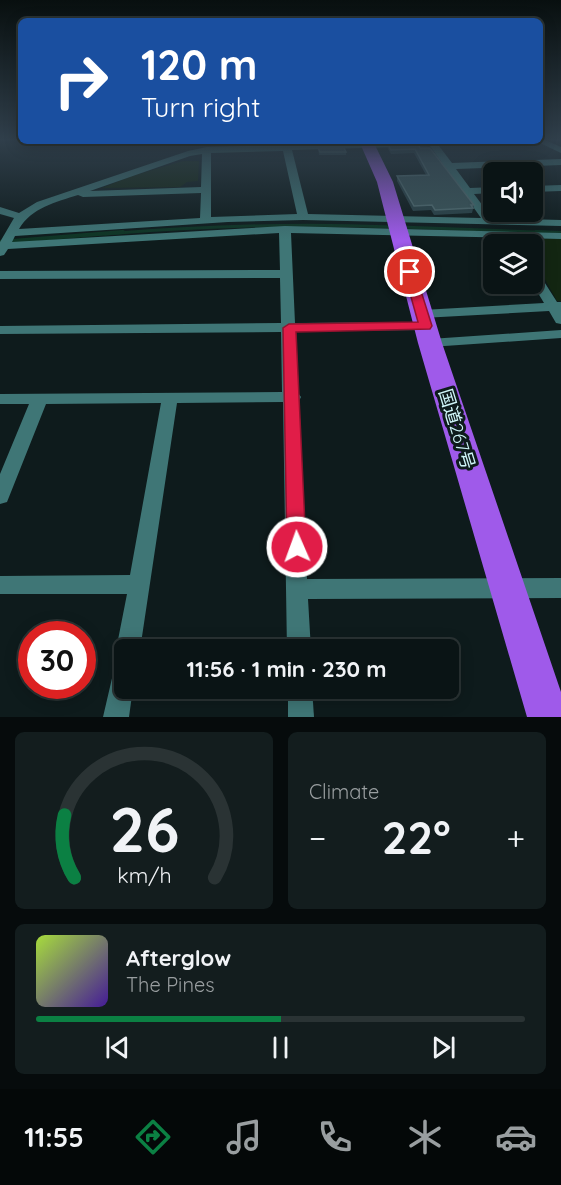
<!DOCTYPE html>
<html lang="en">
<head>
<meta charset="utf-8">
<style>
	:root { --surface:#0a1415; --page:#131d1e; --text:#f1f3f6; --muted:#999ea0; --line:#2a3334; --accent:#0b8043 }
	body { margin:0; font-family:Quicksand,"Noto Sans JP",sans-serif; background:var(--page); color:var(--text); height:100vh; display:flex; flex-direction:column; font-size:22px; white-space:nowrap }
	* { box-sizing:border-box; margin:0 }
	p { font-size:20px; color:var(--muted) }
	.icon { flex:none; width:33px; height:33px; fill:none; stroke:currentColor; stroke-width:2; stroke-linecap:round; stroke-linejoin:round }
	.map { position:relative; height:717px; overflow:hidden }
	.sheet { display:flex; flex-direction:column; gap:15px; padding:15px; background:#060b0c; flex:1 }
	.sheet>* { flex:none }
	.hud { position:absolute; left:18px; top:18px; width:525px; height:126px; border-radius:9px; box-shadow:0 3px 15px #0003,0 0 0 2px var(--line); background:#1a4fa0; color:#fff; overflow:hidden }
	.fabs { position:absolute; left:483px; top:162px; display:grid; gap:12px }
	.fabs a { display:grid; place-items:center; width:60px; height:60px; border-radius:9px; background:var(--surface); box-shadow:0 3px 15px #0003,0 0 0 2px var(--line); font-size:30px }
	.speed { position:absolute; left:18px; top:621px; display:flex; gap:12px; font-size:30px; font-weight:700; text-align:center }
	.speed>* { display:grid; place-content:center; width:78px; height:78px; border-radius:50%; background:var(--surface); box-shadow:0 3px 15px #0003,0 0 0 2px var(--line); line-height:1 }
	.speed .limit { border:9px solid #d22; background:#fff; color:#111 }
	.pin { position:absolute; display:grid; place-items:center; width:51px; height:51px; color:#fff; margin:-26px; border:3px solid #fff; border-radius:50%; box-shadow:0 2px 6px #0007 }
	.me { position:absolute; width:66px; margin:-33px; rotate:358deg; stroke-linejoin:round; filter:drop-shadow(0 0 4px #0008) }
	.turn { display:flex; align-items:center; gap:21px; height:126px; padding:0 24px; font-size:27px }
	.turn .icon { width:78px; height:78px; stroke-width:2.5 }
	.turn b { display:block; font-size:42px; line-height:51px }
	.big { font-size:45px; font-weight:800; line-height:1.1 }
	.sheet .card { flex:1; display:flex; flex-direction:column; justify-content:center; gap:9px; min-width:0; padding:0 21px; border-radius:9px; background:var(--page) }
	.sheet .dial { align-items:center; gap:0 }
	.dial svg { height:156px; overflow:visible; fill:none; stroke:var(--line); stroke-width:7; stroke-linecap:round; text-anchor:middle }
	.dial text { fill:var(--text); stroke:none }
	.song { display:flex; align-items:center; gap:18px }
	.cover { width:72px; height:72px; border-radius:9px; background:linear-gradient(135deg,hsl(80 70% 55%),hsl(260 70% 35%)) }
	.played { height:6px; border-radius:3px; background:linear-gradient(90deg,var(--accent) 50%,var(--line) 50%) }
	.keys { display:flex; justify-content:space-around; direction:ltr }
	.heat { display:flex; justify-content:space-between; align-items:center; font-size:33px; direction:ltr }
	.sheet .tiles { flex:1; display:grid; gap:15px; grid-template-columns:1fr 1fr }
	.card:last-child { grid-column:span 2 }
	.trip { position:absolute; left:114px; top:639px; width:345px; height:60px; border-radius:9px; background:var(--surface); box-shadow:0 3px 15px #0003,0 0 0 2px var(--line); font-weight:800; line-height:60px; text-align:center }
	.dock { display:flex; height:96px; justify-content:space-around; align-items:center; background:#040808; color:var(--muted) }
	.dock .icon { width:42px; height:42px }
	.dock .on { color:var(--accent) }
	.dock b { font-size:27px; color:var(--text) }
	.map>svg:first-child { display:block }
	.green { fill:#132612 }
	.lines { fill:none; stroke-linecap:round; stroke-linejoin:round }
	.stream-far1 { stroke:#0e3525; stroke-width:3 }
	.stream { stroke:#0e3525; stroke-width:4 }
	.minor { fill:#3f7676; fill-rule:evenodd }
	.highway { fill:#9f5aea; fill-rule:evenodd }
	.wall { fill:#2a4348 }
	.building { fill:#3b575b; stroke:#537074; stroke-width:1.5 }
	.route { fill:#e11d48; stroke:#92132f; stroke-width:1.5 }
	.labels { text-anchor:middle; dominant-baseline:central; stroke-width:6; stroke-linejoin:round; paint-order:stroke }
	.street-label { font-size:18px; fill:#d0f6f9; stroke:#0e1b1c }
</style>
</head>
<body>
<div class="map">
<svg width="561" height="717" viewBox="0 0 561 717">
	<rect width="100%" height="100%" fill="#0e1b1c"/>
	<g class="green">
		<polygon points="183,161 199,161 198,181 187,182 180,187 102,188 129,177"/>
		<polygon points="520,238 561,239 561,301 557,301 533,258 532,244 524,244"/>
	</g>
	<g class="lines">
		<g class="stream-far1">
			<polyline points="401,227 561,233"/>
			<path d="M105,234c96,-8 192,-11 288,-7"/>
		</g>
		<g class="stream">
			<polyline points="536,232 561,233"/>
			<polyline points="0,242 123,232"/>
		</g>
		<g class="minor">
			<polygon points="545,140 561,147 561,153 536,141"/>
			<path d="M281,141h8l1,4 235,-4 -4,3 -82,2 13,17 109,-4v6l-105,4 14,19 24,-1v6l-20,1 18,24 69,2v6l-258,-6 -75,2 -213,14 -3,6 273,-16 276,7v6l-270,-6 4,90 131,-1 7,4 -7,4 -130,1 2,62 3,4 -2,4 8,178 254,-1v20l-253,1 3,51h-24l-4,-248 -106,1 -37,247h-16v38h9l-4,29h-26l13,-56 5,-3 -5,-8 11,-56h-127v-18l130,-1 31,-172 -115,1 -37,93 -2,5 -7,2v-30l29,-70h-29v-10l282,-2 -1,-60 -281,2v-8l281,-3 -1,-45 -280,1v-8l280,-1 -1,-37 -271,16 -4,6 -4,1v-14l14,-24 -14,-4v-7l19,6 18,-11 151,-51 19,-4 75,-2zM430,146l51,72 -173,-4 -16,-64zM283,151l14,63 -86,3v-64zM202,154l-1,33 -111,4 100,-35zM201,193l-1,25 -181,11c12,-21 37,-27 59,-34l5,2z"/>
			<polygon points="561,185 561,191 532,192 532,186"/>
			<polygon points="532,268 536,269 557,302 561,302 561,324 556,323 549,311 422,318 415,314 422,310 544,303 532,283"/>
			<polygon points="561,330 561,338 430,347 423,343 430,339"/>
			<polygon points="288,688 312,688 314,717 288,717"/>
		</g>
		<polygon class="highway" points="359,141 373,141 393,182 442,343 561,692 561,717 527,717 418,343 377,182"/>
	</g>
	<g class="wall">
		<polygon points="315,141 340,141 340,142 316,142"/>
		<polygon points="388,145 420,148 474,205 472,213 434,215 431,210 413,211 397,181 397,176 426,175 414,153 391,154 388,149"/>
		<polygon points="318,148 346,152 346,155 319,155"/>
	</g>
	<g class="building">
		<polygon points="418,144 420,148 430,148 474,205 471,205 473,208 435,210 432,205 414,206 397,176 429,175 415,149 391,150 388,145"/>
		<polygon points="318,148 344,148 346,152 320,152"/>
	</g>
	<linearGradient id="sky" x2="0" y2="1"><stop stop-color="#080f0f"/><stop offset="0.58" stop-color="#303f4b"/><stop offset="1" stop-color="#303f4b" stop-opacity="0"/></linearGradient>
	<rect width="561" height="240" fill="url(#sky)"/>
	<polygon class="route" points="410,269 415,272 432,326 430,329 296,332 306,547 303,552 297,554 290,552 287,547 283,328 289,324 418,322 404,272"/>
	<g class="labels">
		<g class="street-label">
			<text transform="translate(457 429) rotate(73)">国道267号</text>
		</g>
	</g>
</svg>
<div class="fabs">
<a><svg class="icon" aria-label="sound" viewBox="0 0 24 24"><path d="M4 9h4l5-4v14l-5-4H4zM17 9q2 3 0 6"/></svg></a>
<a><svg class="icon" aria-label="layers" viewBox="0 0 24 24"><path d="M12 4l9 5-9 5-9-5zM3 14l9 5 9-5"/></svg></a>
</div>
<div class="speed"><div class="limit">30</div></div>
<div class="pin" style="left:410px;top:272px;background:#d93025"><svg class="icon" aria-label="arrive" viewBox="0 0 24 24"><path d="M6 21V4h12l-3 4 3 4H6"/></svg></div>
<svg class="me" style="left:297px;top:547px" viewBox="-20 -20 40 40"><circle r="17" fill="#e11d48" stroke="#fff" stroke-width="3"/><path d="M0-11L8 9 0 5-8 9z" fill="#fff"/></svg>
<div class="trip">11:56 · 1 min · 230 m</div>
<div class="hud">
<div class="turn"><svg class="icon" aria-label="right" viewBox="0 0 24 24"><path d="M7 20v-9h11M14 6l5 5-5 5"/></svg><div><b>120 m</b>Turn right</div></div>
</div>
</div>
<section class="sheet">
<div class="tiles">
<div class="card dial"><svg viewBox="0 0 100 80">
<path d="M14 69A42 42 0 1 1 86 69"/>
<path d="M14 69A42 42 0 0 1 9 37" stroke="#0b8043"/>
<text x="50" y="56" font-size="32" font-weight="700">26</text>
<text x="50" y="72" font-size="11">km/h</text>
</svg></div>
<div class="card"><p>Climate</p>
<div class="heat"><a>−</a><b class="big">22°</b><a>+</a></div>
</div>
<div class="card">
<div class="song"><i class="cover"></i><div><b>Afterglow</b><p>The Pines</p></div></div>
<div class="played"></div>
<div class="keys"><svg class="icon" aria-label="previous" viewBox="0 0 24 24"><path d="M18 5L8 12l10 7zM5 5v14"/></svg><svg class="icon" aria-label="pause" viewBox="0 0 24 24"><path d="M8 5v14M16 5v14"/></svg><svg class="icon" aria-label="next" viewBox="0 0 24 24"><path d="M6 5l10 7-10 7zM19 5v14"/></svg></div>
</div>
</div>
</section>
<nav class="dock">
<b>11:55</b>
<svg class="icon on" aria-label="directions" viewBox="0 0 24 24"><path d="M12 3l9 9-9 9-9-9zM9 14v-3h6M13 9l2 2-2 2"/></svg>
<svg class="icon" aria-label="music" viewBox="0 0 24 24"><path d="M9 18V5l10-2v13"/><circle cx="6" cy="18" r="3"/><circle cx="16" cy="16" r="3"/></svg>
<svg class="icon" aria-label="phone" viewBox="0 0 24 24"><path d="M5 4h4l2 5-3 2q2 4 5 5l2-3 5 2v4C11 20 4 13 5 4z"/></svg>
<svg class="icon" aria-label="climate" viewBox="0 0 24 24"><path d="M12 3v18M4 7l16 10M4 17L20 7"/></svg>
<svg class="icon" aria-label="car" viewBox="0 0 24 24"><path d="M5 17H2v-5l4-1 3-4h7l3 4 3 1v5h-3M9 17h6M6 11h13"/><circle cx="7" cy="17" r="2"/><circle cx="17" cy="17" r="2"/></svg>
</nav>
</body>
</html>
